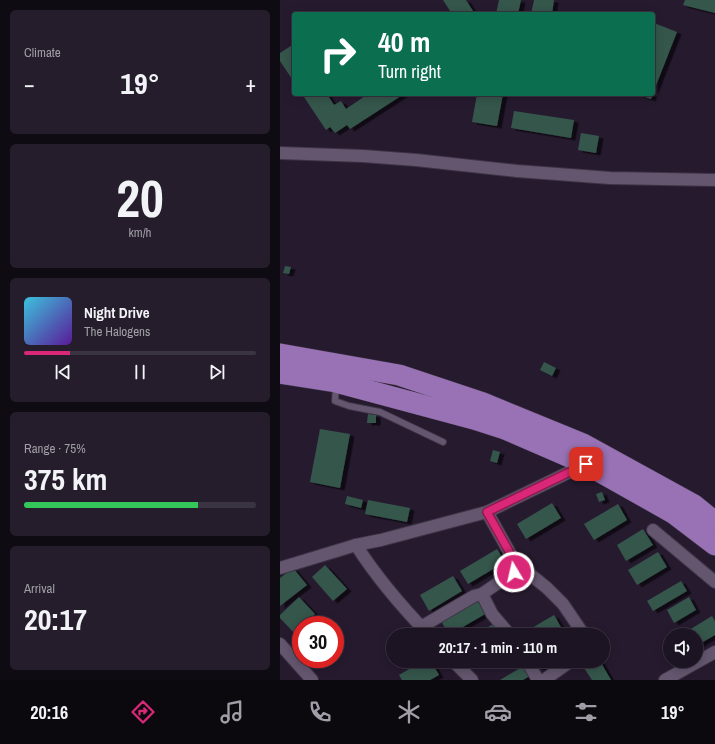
<!DOCTYPE html>
<html lang="en">
<head>
<meta charset="utf-8">
<style>
	:root { --surface:#1c1423; --page:#251d2b; --text:#f1f3f6; --muted:#a09ea6; --line:#3a3341; --accent:#db2777 }
	body { margin:0; font-family:"Archivo Narrow",sans-serif; background:var(--page); color:var(--text); height:100vh; display:flex; flex-direction:column; font-size:15px; white-space:nowrap }
	* { box-sizing:border-box; margin:0 }
	p { font-size:13px; color:var(--muted) }
	.icon { flex:none; width:22px; height:22px; fill:none; stroke:currentColor; stroke-width:2; stroke-linecap:round; stroke-linejoin:round }
	.map { position:relative; flex:1; overflow:hidden }
	.side { display:flex; flex-direction:column; gap:10px; padding:10px; background:#0f0b13; width:280px }
	.side>* { flex:none }
	.guide { position:absolute; left:12px; top:12px; width:363px; height:84px; border-radius:4px; box-shadow:0 2px 10px #0003,0 0 0 1px var(--line); background:#0b6e4f; color:#fff; overflow:hidden }
	.fabs { position:absolute; left:383px; top:628px; display:grid; gap:8px }
	.fabs a { display:grid; place-items:center; width:40px; height:40px; border-radius:50%; background:var(--surface); box-shadow:0 2px 10px #0003,0 0 0 1px var(--line); font-size:20px }
	.speed { position:absolute; left:12px; top:616px; display:flex; gap:8px; font-size:20px; font-weight:700; text-align:center }
	.speed>* { display:grid; place-content:center; width:52px; height:52px; border-radius:50%; background:var(--surface); box-shadow:0 2px 10px #0003,0 0 0 1px var(--line); line-height:1 }
	.speed .limit { border:6px solid #d22; background:#fff; color:#111 }
	.pin { position:absolute; display:grid; place-items:center; width:34px; height:34px; color:#fff; margin:-17px; border-radius:8px; box-shadow:0 2px 6px #0006 }
	.me { position:absolute; width:44px; margin:-22px; rotate:351deg; stroke-linejoin:round; filter:drop-shadow(0 0 3px #0008) }
	.turn { display:flex; align-items:center; gap:14px; height:84px; padding:0 20px; font-size:18px }
	.turn .icon { width:52px; height:52px; stroke-width:2.5 }
	.turn b { display:block; font-size:28px; line-height:34px }
	.big { font-size:30px; font-weight:800; line-height:1.1 }
	.side .widget { flex:1; display:flex; flex-direction:column; justify-content:center; gap:6px; min-width:0; padding:0 14px; border-radius:6px; background:var(--page) }
	.side .dial { align-items:center; gap:0 }
	.dial b { font-size:52px; line-height:1 }
	.song { display:flex; align-items:center; gap:12px }
	.cover { width:48px; height:48px; border-radius:6px; background:linear-gradient(135deg,hsl(190 70% 55%),hsl(270 70% 35%)) }
	.played { height:4px; border-radius:2px; background:linear-gradient(90deg,var(--accent) 20%,var(--line) 20%) }
	.keys { display:flex; justify-content:space-around; direction:ltr }
	.heat { display:flex; justify-content:space-between; align-items:center; font-size:22px; direction:ltr }
	.charge { height:6px; border-radius:3px; background:linear-gradient(90deg,#34c759 75%,var(--line) 0) }
	.trip { position:absolute; left:106px; top:628px; width:224px; height:40px; border-radius:20px; background:var(--surface); box-shadow:0 2px 10px #0003,0 0 0 1px var(--line); font-weight:800; line-height:40px; text-align:center }
	.menu { display:flex; height:64px; justify-content:space-around; align-items:center; background:#0b080e; color:var(--muted) }
	.menu .icon { width:28px; height:28px }
	.menu .selected { color:var(--accent) }
	.menu b { font-size:18px; color:var(--text) }
	main { display:flex; flex:1; min-height:0 }
	.map>svg:first-child { display:block }
	.building { fill:#36564c; filter:url(#shadow) }
	.lines { fill:none; stroke-linecap:round; stroke-linejoin:round }
	.service-casing { stroke:#3e3445; stroke-width:8 }
	.minor-casing { stroke:#3e3445; stroke-width:14 }
	.trunk-casing { stroke:#3e3445; stroke-width:22 }
	.service { stroke:#63566e; stroke-width:6 }
	.minor { stroke:#63566e; stroke-width:12 }
	.trunk { stroke:#9872b4; stroke-width:21 }
	.route-casing { stroke:#8e194d; stroke-width:10 }
	.route { stroke:#db2777; stroke-width:7 }
</style>
</head>
<body>
<main>
<section class="side">
<div class="widget"><p>Climate</p>
<div class="heat"><a>−</a><b class="big">19°</b><a>+</a></div>
</div>
<div class="widget dial"><b>20</b><p>km/h</p></div>
<div class="widget">
<div class="song"><i class="cover"></i><div><b>Night Drive</b><p>The Halogens</p></div></div>
<div class="played"></div>
<div class="keys"><svg class="icon" aria-label="previous" viewBox="0 0 24 24"><path d="M18 5L8 12l10 7zM5 5v14"/></svg><svg class="icon" aria-label="pause" viewBox="0 0 24 24"><path d="M8 5v14M16 5v14"/></svg><svg class="icon" aria-label="next" viewBox="0 0 24 24"><path d="M6 5l10 7-10 7zM19 5v14"/></svg></div>
</div>
<div class="widget"><p>Range · 75%</p><b class="big">375 km</b><div class="charge"></div></div>
<div class="widget"><p>Arrival</p><b class="big">20:17</b></div>
</section>
<div class="map">
<svg width="435" height="680" viewBox="0 0 435 680">
	<defs>
		<filter id="shadow"><feDropShadow dx="4.5" dy="2.5" stdDeviation="0" flood-color="#0009"/></filter>
	</defs>
	<rect width="100%" height="100%" fill="#261a2f"/>
	<g class="building">
		<polygon points="163,0 186,0 195,14 172,14"/>
		<polygon points="219,0 241,0 238,14 216,14"/>
		<polygon points="254,0 274,0 272,14 251,14"/>
		<polygon points="405,0 435,0 435,13 403,5"/>
		<polygon points="374,23 397,32 373,93 373,27"/>
		<polygon points="14,44 14,82 0,61 0,53"/>
		<polygon points="22,94 47,94 54,105 61,101 66,109 88,94 124,94 70,129 67,125 55,133 50,127 46,130"/>
		<polygon points="197,94 223,94 217,126 192,122"/>
		<polygon points="357,94 373,94 371,99"/>
		<polygon points="234,111 294,120 291,138 231,128"/>
		<polygon points="301,133 319,136 316,153 298,150"/>
		<polygon points="5,266 11,267 9,274 3,273"/>
		<polygon points="264,362 276,368 272,376 260,370"/>
		<polygon points="88,414 96,415 96,423 87,423"/>
		<polygon points="40,429 70,434 60,488 30,482"/>
		<polygon points="213,450 220,452 217,463 210,461"/>
		<polygon points="322,492 325,500 319,502 316,494"/>
		<polygon points="67,496 83,500 81,508 65,504"/>
		<polygon points="88,500 130,508 127,522 85,514"/>
		<polygon points="272,503 281,518 246,539 237,524"/>
		<polygon points="338,504 347,520 314,540 304,524"/>
		<polygon points="363,529 373,545 346,561 337,545"/>
		<polygon points="217,549 225,562 188,584 180,571"/>
		<polygon points="378,552 387,567 357,585 348,570"/>
		<polygon points="45,565 67,589 53,601 32,577"/>
		<polygon points="13,568 27,585 0,606 0,578"/>
		<polygon points="173,576 182,591 149,611 140,595"/>
		<polygon points="401,581 407,591 373,611 367,601"/>
		<polygon points="19,597 35,614 24,625 21,625 21,628 15,634 0,618 0,615"/>
		<polygon points="197,597 207,613 169,635 160,619"/>
		<polygon points="409,597 416,610 394,623 387,610"/>
		<polygon points="274,615 282,629 272,635 240,635"/>
		<polygon points="432,616 435,621 435,635 416,646 416,635 401,635"/>
		<polygon points="218,621 227,635 195,635"/>
		<polygon points="143,661 151,661 159,675 150,680 122,680 119,675"/>
		<polygon points="255,661 272,661 259,668"/>
		<polygon points="316,661 320,661 331,680 312,680 304,668"/>
		<polygon points="247,664 253,674 243,680 220,680"/>
	</g>
	<g class="lines">
		<defs>
			<polyline id="service" points="56,386 55,401 69,406 100,412 163,442"/>
			<g id="minor">
				<polyline points="0,153 83,156 136,160 237,171 330,178 435,180"/>
				<polyline points="373,530 435,582"/>
				<path d="M76,545c21,33 46,62 73,90"/>
				<polyline points="235,562 267,588 283,604 304,635"/>
				<polyline points="0,568 76,545 101,540 207,512 306,464"/>
				<polyline points="202,594 212,614 230,635"/>
				<polyline points="141,627 194,596 202,594 234,572 235,568 235,562 207,512"/>
				<polyline points="0,644 32,680"/>
				<polyline points="173,661 192,680"/>
				<polyline points="247,661 258,680"/>
				<polyline points="264,680 291,661"/>
				<polyline points="385,680 435,652"/>
			</g>
			<g id="trunk">
				<polyline points="0,354 119,375 203,403 303,444 414,505 435,522"/>
				<polyline points="0,373 56,382 194,419 225,429 306,464 393,513 435,545"/>
			</g>
		</defs>
		<use href="#service" class="service-casing"/>
		<use href="#minor" class="minor-casing"/>
		<use href="#trunk" class="trunk-casing"/>
		<use href="#service" class="service"/>
		<use href="#minor" class="minor"/>
		<use href="#trunk" class="trunk"/>
	</g>
	<g class="lines">
		<defs>
			<polyline id="route" points="234,572 235,568 235,562 207,512 306,464"/>
		</defs>
		<use href="#route" class="route-casing"/>
		<use href="#route" class="route"/>
	</g>
</svg>
<div class="fabs">
<a><svg class="icon" aria-label="sound" viewBox="0 0 24 24"><path d="M4 9h4l5-4v14l-5-4H4zM17 9q2 3 0 6"/></svg></a>
</div>
<div class="speed"><div class="limit">30</div></div>
<div class="pin" style="left:306px;top:464px;background:#d93025"><svg class="icon" aria-label="arrive" viewBox="0 0 24 24"><path d="M6 21V4h12l-3 4 3 4H6"/></svg></div>
<svg class="me" style="left:234px;top:572px" viewBox="-20 -20 40 40"><circle r="17" fill="#db2777" stroke="#fff" stroke-width="3"/><path d="M0-11L8 9 0 5-8 9z" fill="#fff"/></svg>
<div class="trip">20:17 · 1 min · 110 m</div>
<div class="guide">
<div class="turn"><svg class="icon" aria-label="right" viewBox="0 0 24 24"><path d="M7 20v-9h11M14 6l5 5-5 5"/></svg><div><b>40 m</b>Turn right</div></div>
</div>
</div>
</main>
<nav class="menu">
<b>20:16</b>
<svg class="icon selected" aria-label="directions" viewBox="0 0 24 24"><path d="M12 3l9 9-9 9-9-9zM9 14v-3h6M13 9l2 2-2 2"/></svg>
<svg class="icon" aria-label="music" viewBox="0 0 24 24"><path d="M9 18V5l10-2v13"/><circle cx="6" cy="18" r="3"/><circle cx="16" cy="16" r="3"/></svg>
<svg class="icon" aria-label="phone" viewBox="0 0 24 24"><path d="M5 4h4l2 5-3 2q2 4 5 5l2-3 5 2v4C11 20 4 13 5 4z"/></svg>
<svg class="icon" aria-label="climate" viewBox="0 0 24 24"><path d="M12 3v18M4 7l16 10M4 17L20 7"/></svg>
<svg class="icon" aria-label="car" viewBox="0 0 24 24"><path d="M5 17H2v-5l4-1 3-4h7l3 4 3 1v5h-3M9 17h6M6 11h13"/><circle cx="7" cy="17" r="2"/><circle cx="17" cy="17" r="2"/></svg>
<svg class="icon" aria-label="filters" viewBox="0 0 24 24"><path d="M4 7h16M4 17h16"/><circle cx="9" cy="7" r="2"/><circle cx="15" cy="17" r="2"/></svg>
<b>19°</b>
</nav>
</body>
</html>
